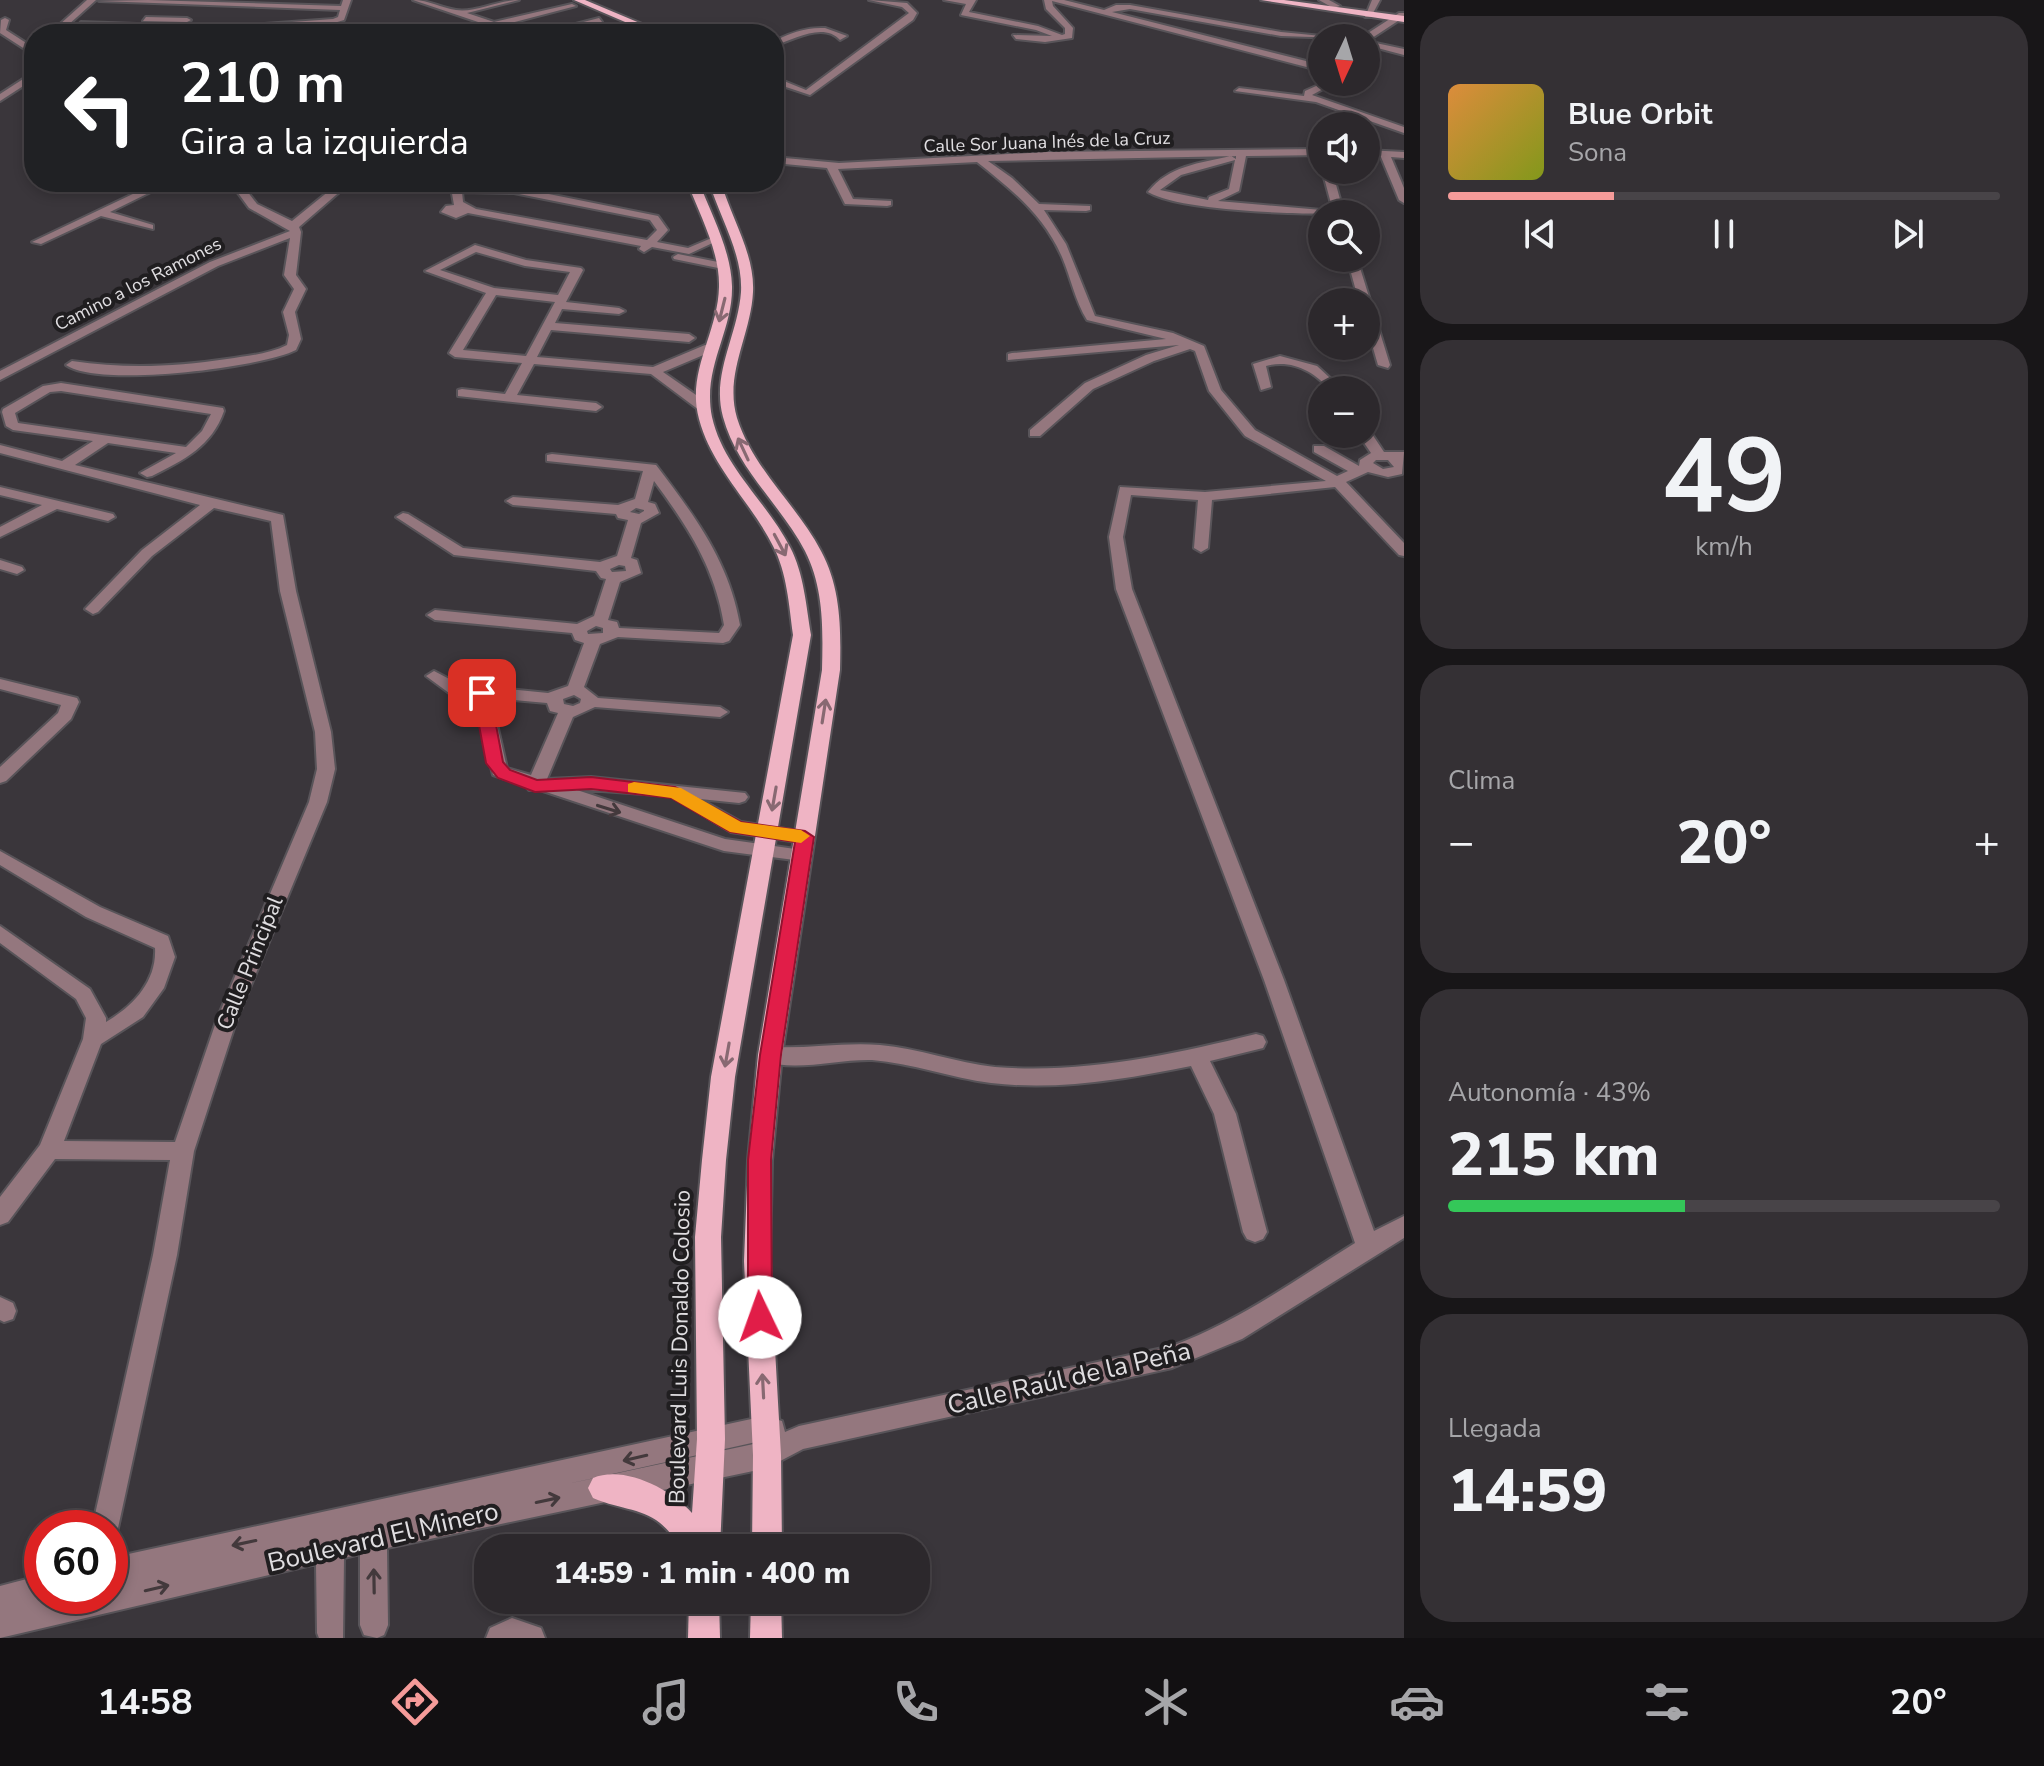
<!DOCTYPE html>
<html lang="es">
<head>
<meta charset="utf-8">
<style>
	:root { --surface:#2c282c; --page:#343034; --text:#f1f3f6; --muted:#a6a6a9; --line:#484448; --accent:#f59b99 }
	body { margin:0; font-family:"Nunito Sans",sans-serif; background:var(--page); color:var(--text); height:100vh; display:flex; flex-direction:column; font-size:30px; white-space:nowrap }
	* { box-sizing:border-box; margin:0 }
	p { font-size:26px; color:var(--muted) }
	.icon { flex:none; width:44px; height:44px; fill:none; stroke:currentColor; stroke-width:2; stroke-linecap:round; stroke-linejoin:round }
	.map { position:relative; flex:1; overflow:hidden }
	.panel { display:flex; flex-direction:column; gap:16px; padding:16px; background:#181618; width:640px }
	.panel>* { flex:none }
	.banner { position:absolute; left:24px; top:24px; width:760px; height:168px; border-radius:32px; box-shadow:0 4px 12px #0003,0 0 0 2px var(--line); background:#202124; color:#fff; overflow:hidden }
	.needle { width:52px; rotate:184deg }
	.tools { position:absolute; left:1308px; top:24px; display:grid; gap:16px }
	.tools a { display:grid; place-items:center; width:72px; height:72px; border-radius:50%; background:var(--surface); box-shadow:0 4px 12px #0003,0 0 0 2px var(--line); font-size:40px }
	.speed { position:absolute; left:24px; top:1510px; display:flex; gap:16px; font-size:40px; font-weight:700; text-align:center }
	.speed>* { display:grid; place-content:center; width:104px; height:104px; border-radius:50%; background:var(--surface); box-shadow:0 4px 12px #0003,0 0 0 2px var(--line); line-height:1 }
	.speed .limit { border:12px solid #d22; background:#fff; color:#111 }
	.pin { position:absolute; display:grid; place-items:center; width:68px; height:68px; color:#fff; margin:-34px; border-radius:16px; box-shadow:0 4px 12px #0006 }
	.me { position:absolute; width:88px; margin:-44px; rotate:357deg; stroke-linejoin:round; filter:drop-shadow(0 0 6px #0008) }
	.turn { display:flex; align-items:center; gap:28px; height:168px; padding:0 24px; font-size:36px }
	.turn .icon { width:104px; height:104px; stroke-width:2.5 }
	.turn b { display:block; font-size:56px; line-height:68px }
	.big { font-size:60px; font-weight:800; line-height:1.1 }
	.panel .tile { flex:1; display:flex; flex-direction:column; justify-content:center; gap:12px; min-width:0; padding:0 28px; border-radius:32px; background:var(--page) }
	.panel .dial { align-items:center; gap:0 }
	.dial b { font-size:104px; line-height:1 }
	.song { display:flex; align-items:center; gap:24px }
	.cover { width:96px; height:96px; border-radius:12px; background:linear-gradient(135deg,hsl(30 70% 55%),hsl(70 70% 35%)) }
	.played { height:8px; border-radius:4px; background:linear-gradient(90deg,var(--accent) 30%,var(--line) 30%) }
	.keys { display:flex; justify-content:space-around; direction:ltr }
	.heat { display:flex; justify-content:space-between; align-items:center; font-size:44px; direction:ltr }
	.charge { height:12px; border-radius:6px; background:linear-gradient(90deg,#34c759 43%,var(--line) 0) }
	.trip { position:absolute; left:474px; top:1534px; width:456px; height:80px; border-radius:32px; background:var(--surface); box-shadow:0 4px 12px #0003,0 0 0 2px var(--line); font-weight:800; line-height:80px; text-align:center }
	.tab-bar { display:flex; height:128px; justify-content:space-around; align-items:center; background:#121012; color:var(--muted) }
	.tab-bar .icon { width:56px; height:56px }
	.tab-bar .selected { color:var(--accent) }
	.tab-bar b { font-size:36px; color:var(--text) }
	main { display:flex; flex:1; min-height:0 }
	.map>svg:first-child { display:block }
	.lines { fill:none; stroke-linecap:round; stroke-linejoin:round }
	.minor-casing { stroke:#585459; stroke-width:4 }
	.major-casing { stroke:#585459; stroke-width:4 }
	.minor { fill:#94777e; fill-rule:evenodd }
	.major { fill:#efb4c4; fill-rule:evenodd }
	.oneway { stroke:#886972 }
	.oneway2 { stroke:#43393c }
	.route { fill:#e11d48; stroke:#92132f; stroke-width:2 }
	.slow { fill:#f59e0b }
	.labels { text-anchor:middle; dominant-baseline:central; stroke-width:8; stroke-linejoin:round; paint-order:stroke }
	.far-street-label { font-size:18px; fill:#e0dee1; stroke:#201e20 }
	.street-label { font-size:22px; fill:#e0dee1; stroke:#201e20 }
	.near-street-label { font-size:26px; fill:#e0dee1; stroke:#201e20 }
</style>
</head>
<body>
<main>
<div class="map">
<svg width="1404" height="1638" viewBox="0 0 1404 1638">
	<rect width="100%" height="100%" fill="#3a363b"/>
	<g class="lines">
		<defs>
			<g id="minor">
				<polygon points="87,0 96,0 58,34 49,34"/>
				<polygon points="148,0 341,6 343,0 351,0 344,20 334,23 126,34 333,19 338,17 340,10 99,1"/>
				<path d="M413,0c16,0 28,8 43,10 19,3 43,-10 63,-10l-52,13 27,9 78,-18 4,2 -73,19 25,9c-12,0 -21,-5 -33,-7 -15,-1 -32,7 -47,7l36,-10z"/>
				<polygon points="869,0 907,3 917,13 913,20 810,95 774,83 774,77 806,90 909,13 902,7"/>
				<polygon points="944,0 976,0 969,12 1038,26 1062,35 1065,34 1065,28 1046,9 1044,0 1064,0 1104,10 1116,5 1130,5 1281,32 1342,38 1281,36 1130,9 1112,12 1322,65 1322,71 1052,1 1053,6 1073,28 1072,38 1045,42 1016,39 1013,35 1052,36 1036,30 961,15 966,4"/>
				<polygon points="1319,0 1329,0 1340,6 1333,8"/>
				<polygon points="1372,0 1380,0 1371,17 1365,17"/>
				<polygon points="1399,13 1404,13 1404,17 1372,38 1371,42 1404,49 1404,55 1370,46 1366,49 1365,35"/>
				<polygon points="146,17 187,18 191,20 187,22 143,21"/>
				<polygon points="5,18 9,20 6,30 34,48 34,55 0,33 1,20"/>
				<polygon points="599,18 602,22 551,34 537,34"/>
				<polygon points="81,22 137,24 141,26 137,28 78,26"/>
				<path d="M825,28l22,8 -7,4c-16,-18 -46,-1 -66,6v-5c16,-8 32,-14 51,-13z"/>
				<polygon points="635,31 638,34 627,34 628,32"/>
				<polygon points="34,72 34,79 0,101 0,94"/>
				<polygon points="1325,82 1336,82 1312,95 1404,127 1404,133 1316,102 1235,91 1239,88 1304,96 1305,91"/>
				<path d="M1322,149v6l-76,1 -7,35 -21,10 115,10 -11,-41h10l12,44c-40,0 -162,-2 -196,-22 20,-26 52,-29 83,-36l5,3v-3l-248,5 24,17 27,26 51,2v4l-4,1 -42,-1 22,34 29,72 78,17 31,13 17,44 34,40 82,46 11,-5 -34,-19v-6h10l35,20 1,-6 11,-7 -13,-19h8v-4l4,1 14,21h20l-2,22 -14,3 -20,-5 -22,10 58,61v13l-5,-1 -64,-68 -123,13 -4,48 -7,4 -7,-4 4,-48 -67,-5 -8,42 9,52 152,391 90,251 30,-15v22l-162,101 -70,29 -369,81 -36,19 -380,80 1,77 -4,10 -7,3 -13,-3 -4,-10v-71l-16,4 -1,80h-24l-2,-5 -1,-69 -316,74v-52l42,-11v21h11l-6,5 20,-5h43v-10l7,-2 -7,2v-28l655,-142 17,5 3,11 14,-6 373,-80c67,-25 123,-66 183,-103l-91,-263 -148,-391 -7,-52 11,-50 85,5 121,-11 -81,-45 -36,-45 -14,-40 -5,-2 -36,12 -61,28 -53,47h-10v-6l55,-47 61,-28 33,-10 -171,15v-6l4,-1 154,-14 -79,-19c-12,-19 -16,-42 -25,-63 -19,-43 -50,-67 -85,-95l-139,7 15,30 38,2v4l-4,1 -42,-2 -18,-36 -53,-5v-6l65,6 208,-11zM1235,160l-6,29 -20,8 -1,3 -48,-10 21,-15zM1376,460h12l6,7 -11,2 -10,-6zM765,1440l3,1 -201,43z"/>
				<polygon points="1366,150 1404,152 1404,158 1391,157 1404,188 1404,203 1399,200 1381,157 1366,156"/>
				<polygon points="158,182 171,182 110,212 153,225 153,229 101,216 41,244 32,242"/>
				<path d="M230,182h10l17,22 35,17 48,-39h11l-52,45 2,5 -5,43 10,14 -11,23 6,27 -5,11c-36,18 -197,38 -230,15l6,-4c53,8 102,6 155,-2 20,-3 42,-5 60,-14l2,-10 -6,-23 11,-23 -10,-14 6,-37 -72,28 -218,114v-9l210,-109 80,-31 -41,-23z"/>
				<path d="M450,182h10l1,4 53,1 144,29 10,14 -11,12 31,6 26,-11 5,3 -30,14 -37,-7 -8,5 -5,-3 2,-3 -173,-33 -12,5 -15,-6 5,-6 8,-1zM462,192l52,1 136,27 7,10 -10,10 -171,-31 -13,-7z"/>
				<polygon points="628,182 649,182 675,189 670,192"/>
				<path d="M475,245l51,15 55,8 2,2 -17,32 53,6 6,3 -6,3 -57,-5 -7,14 134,11 6,4 -6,4 -138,-12 -14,27 116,10 52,-22h8v6l-50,21 46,32v6h-10l-48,-36 -117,-10 -17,31 79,8 6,4 -6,4 -138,-15v-6l4,-1 43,5 17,-31 -67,-6 -6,-4 37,-60 -61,-22zM476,252l49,14 45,6 -12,23 -64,-7 -54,-18zM496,295l59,7 -29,54 -63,-6z"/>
				<polygon points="678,254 723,263 729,266 723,269 674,259 673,257"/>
				<polygon points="1347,258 1357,258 1390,365 1388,368 1378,365 1366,324 1366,302 1359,302"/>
				<path d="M1280,356l37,10 26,24h-13c-16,-19 -39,-31 -64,-24l5,21 -10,3 -8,-26z"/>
				<path d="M61,383l162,25 1,3c-12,35 -40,49 -72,65l-5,1 -7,-4 36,-20 -68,-10 -33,22 208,50 13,76 35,141 4,37 -8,33 -90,217 -43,132 -17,104 -59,273 -3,10 -5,1v-11h-18l61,-273 17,-95 -115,-1 -47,63 -8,3v-28l40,-52 43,-106 3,-21 -10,-19 -76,-56v-17l90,63 16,29v4c26,-15 51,-40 49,-74l-69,-31 -86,-52v-14l100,56 68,29 7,21 -11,31 -21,29 -42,27 -37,97 111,1 42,-123 92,-217 8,-33 -2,-37 -35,-141 -9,-70 -57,-13 -62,48 -54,56 -5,2 -8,-5 57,-59 58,-45 -200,-52v-8l62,16 31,-20 -80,-11 -7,-4 -4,-14 1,-3 40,-23zM61,391l150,23 -9,17 -16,16 -168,-24 -3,-10 35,-21z"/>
				<path d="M552,454l104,11c38,50 73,96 84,160l-11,16 -6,2 -105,-6 -18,7 -16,43 14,11 122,9 8,5 -8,5 -125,-10 -22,10 -26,62 44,-2 154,16 3,4 -3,4 -6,2 -39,-4 41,23 70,11 3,4 -3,4 -6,2 -74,-11 -59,-36 -98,-7 151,50 84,12 2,4 -2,4 -7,2 -78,-10 -184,-61h-11l-3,-4 -33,-11 -19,-79 -25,-3 -23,-17 8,-5 25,13 89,9 20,-7 16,-43 -9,-3 -3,-7 -137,-13 -8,-5 8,-5 142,14 17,-8 12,-37 -5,-1 -5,-7 -142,-16 -58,-38 7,-4 5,1 55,34 137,14 17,-6 11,-36 -10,-2 -2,-4 -103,-9 -7,-4 7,-4 105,8 17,-6 8,-28 -96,-10v-6zM654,481c34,46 61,87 70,144l-5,8 -100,-5 -2,-6 -9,-2 12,-38 21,-9 -4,-13 -6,-2 10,-35 18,-10 -4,-9 -7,-2zM636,508l8,2v1l-5,3 -9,-2zM619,565l6,1 1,5 -14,1 -2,-3zM596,626l7,2v5l-15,1 -1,-3zM574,695l7,4 -1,4 -7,3 -9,-2 -1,-5zM491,698l56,5 3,8 8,2 -27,62 -24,-7z"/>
				<polygon points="0,487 113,514 115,517 108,521 57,509 0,537 0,527 42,505 0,495"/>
				<polygon points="0,560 22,567 24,570 17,574 0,569"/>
				<polygon points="0,679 77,698 79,702 71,719 6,781 0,783 0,767 58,713 61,705 0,689"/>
				<path d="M1256,1034l7,2 3,6 -3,6 -53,13 26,53 31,118 -4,7 -8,3 -8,-3 -4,-7 -29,-118 -23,-48c-65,13 -133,25 -200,17 -40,-5 -79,-20 -119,-23 -35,-1 -75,12 -109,1l-3,-6 3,-6 7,-2c37,2 74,-5 110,-2 39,3 76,18 115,22 88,7 176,-12 261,-33z"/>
				<polygon points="0,1297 13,1303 16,1311 13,1319 4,1322 0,1320"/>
				<polygon points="512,1618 541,1628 545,1638 486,1638 490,1628"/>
			</g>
			<g id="major">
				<polygon points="574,0 585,0 666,34 653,34"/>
				<polygon points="1261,0 1284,0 1404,16 1404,22"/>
				<path d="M687,182h12c12,32 32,68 33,104 1,46 -30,81 -20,131 11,50 55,85 78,130 14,27 16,58 21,88l-76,442 -9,83 -5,77 4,202 -5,109h-40c-24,-43 -49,-34 -87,-50l-5,-10 5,-10c31,-13 78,11 99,35l5,-74 -2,-202 7,-77 9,-83 82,-442c-4,-30 -6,-62 -20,-89 -22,-44 -61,-78 -74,-127 -13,-47 19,-86 20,-132 1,-35 -19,-72 -32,-105z"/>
				<path d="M709,182h12c10,36 34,72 32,110 -2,43 -29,82 -16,126 16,51 60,87 84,133 20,37 20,78 19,119l-58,385 -10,105 -2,101 11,194 1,93h-30l1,-93 -9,-194 4,-101 10,-105 64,-385c1,-40 2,-82 -17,-119 -24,-46 -68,-82 -82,-134 -12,-43 15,-82 18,-125 2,-38 -21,-74 -32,-110z"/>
				<polygon points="689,1600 719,1600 720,1638 688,1638"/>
				<polygon points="751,1600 781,1600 782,1638 750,1638"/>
			</g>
		</defs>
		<use href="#minor" class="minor-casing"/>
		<use href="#major" class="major-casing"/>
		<use href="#minor" class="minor"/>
		<use href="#major" class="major"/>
	</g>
	<defs><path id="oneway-shaft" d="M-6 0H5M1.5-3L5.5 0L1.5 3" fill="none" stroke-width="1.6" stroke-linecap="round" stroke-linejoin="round" transform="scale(2)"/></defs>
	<g class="oneway">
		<use href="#oneway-shaft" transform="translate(722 310) rotate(104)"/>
		<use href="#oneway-shaft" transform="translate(743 449) rotate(-115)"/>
		<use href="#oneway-shaft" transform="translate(780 545) rotate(62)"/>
		<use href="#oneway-shaft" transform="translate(824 711) rotate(-81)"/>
		<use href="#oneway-shaft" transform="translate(774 799) rotate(100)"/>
		<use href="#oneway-shaft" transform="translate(727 1055) rotate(100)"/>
		<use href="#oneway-shaft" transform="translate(763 1386) rotate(-93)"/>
	</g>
	<g class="oneway2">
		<use href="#oneway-shaft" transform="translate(609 809) rotate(17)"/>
		<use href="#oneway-shaft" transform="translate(635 1458) rotate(167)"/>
		<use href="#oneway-shaft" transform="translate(548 1500) rotate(-12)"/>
		<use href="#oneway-shaft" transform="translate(244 1543) rotate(168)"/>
		<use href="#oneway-shaft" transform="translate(374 1581) rotate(-91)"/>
		<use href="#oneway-shaft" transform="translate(157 1588) rotate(-13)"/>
	</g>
	<polygon class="route" points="482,688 490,693 503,762 510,770 537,780 591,777 675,787 741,822 805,831 814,837 781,1055 771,1160 772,1317 769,1325 760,1328 751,1325 748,1317 748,1160 760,1055 795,842 730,832 671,798 591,789 535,792 498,778 486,763 473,693"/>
	<polygon class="slow" points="634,782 681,788 741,822 801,830 810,836 801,843 730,832 671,798 628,792 628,784"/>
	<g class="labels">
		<g class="far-street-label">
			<text transform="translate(1047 142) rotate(-2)">Calle Sor Juana Inés de la Cruz</text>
			<text transform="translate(138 284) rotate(-27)">Camino a los Ramones</text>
		</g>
		<g class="street-label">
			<text transform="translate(250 963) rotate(-68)">Calle Principal</text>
			<text transform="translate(680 1347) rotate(-89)">Boulevard Luis Donaldo Colosio</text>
		</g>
		<g class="near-street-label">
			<text transform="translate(1069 1378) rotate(-13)">Calle Raúl de la Peña</text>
			<text transform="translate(383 1537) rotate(-13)">Boulevard El Minero</text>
		</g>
	</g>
</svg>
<div class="tools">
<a><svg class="needle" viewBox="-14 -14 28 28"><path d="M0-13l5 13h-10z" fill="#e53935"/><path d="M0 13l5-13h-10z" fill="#a6a6a9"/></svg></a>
<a><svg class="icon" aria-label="sound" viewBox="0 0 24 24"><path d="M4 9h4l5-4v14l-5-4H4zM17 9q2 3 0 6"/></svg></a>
<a><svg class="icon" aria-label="search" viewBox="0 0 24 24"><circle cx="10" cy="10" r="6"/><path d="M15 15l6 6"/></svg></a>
<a>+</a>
<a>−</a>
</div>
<div class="speed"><div class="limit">60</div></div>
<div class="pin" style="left:482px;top:693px;background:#d93025"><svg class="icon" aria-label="arrive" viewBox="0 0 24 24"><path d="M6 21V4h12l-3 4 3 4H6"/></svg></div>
<svg class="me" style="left:760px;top:1317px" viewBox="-20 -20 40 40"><circle r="19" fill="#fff"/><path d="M0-13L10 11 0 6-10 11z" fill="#e11d48"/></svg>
<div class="trip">14:59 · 1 min · 400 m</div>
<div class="banner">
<div class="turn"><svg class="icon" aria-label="left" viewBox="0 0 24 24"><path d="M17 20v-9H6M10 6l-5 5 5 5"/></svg><div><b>210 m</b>Gira a la izquierda</div></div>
</div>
</div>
<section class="panel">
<div class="tile">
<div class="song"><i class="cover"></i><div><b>Blue Orbit</b><p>Sona</p></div></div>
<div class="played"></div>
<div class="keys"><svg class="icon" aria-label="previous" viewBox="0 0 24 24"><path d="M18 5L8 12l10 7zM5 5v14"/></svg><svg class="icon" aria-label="pause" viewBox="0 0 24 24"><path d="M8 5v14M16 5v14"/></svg><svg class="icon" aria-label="next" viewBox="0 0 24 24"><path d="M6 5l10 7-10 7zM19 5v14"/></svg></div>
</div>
<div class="tile dial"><b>49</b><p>km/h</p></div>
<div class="tile"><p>Clima</p>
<div class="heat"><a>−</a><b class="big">20°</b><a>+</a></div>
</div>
<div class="tile"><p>Autonomía · 43%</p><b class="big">215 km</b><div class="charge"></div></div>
<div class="tile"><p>Llegada</p><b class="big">14:59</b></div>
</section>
</main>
<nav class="tab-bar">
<b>14:58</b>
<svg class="icon selected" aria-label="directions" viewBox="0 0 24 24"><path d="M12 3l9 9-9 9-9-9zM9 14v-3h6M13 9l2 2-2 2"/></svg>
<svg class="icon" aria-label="music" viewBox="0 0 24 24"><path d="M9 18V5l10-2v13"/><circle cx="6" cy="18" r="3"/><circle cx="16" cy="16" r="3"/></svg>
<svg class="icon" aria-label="phone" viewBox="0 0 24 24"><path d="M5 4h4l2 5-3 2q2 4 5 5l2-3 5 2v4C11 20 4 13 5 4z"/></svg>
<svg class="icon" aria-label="climate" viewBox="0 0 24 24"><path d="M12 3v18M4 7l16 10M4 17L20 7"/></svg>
<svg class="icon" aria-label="car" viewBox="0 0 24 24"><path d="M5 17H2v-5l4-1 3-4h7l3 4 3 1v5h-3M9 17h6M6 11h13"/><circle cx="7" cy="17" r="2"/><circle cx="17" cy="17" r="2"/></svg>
<svg class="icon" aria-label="filters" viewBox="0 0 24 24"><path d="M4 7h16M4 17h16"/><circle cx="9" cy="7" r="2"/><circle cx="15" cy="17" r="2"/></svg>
<b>20°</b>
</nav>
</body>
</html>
